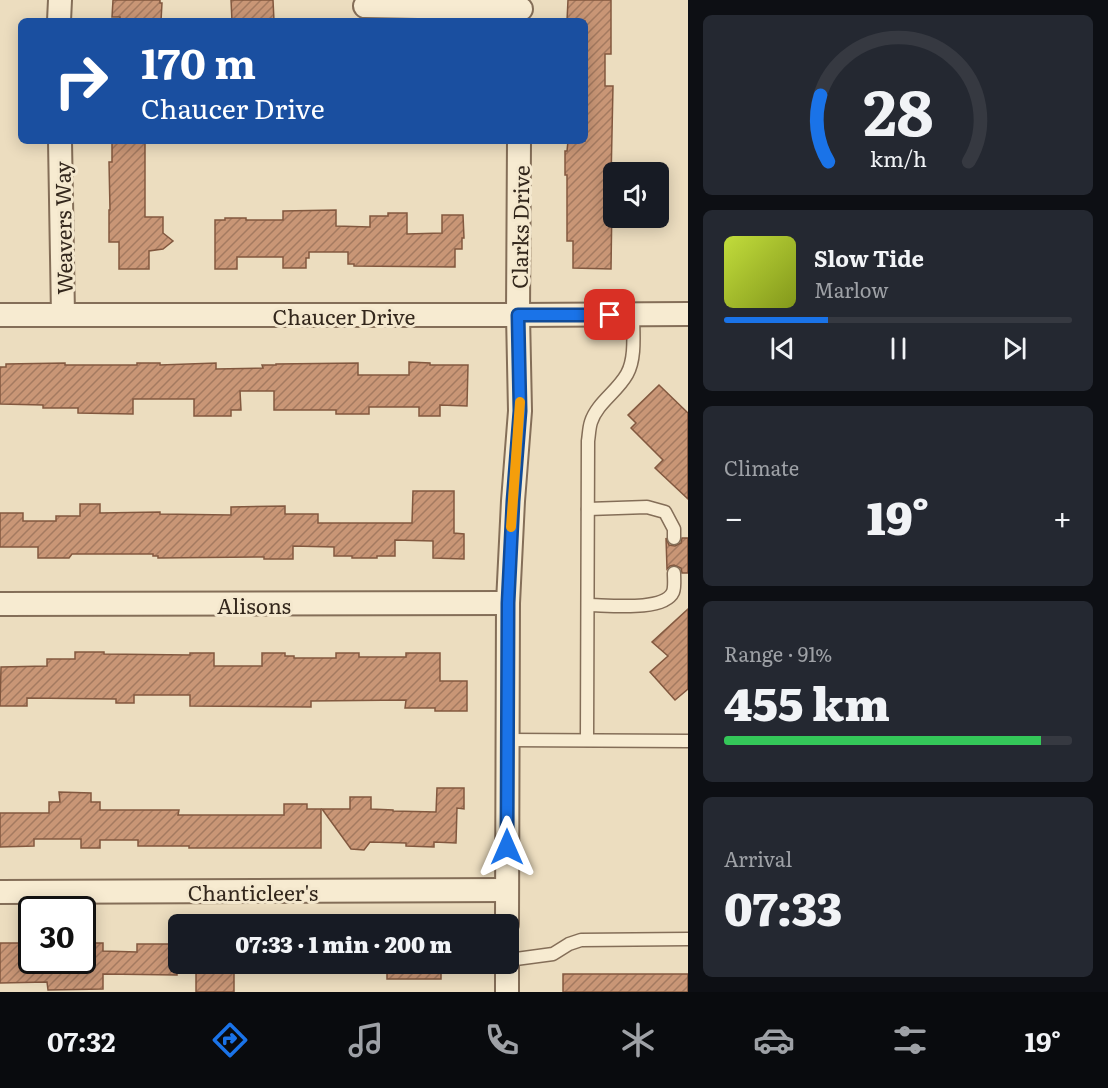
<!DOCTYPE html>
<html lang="en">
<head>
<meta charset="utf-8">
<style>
	:root { --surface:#171b24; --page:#242831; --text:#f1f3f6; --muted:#9ea1a6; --line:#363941; --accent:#1a73e8 }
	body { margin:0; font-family:Literata,serif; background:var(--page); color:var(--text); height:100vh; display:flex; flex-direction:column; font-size:22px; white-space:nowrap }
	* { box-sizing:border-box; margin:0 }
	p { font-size:20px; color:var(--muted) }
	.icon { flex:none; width:33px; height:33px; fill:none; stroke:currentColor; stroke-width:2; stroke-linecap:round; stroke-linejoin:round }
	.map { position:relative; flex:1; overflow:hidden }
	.side { display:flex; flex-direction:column; gap:15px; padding:15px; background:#0d0f14; width:420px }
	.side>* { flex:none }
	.top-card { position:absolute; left:18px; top:18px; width:570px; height:126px; border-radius:9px; box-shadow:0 3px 15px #0003; background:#1a4fa0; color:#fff; overflow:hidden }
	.controls { position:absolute; left:603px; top:162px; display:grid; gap:12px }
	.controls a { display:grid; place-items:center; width:66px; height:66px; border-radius:9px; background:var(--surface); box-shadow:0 3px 15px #0003; font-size:30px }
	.speed { position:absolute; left:18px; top:896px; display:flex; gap:12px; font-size:30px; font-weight:700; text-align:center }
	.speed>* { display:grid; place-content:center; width:78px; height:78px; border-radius:50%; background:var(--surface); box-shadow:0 3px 15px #0003; line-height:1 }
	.speed .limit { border:3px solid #111; border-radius:9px; background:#fff; color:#111 }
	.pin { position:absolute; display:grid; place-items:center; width:51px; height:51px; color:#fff; margin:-26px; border-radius:12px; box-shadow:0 3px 9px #0006 }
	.me { position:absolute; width:66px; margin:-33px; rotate:0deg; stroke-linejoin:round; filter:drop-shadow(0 0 4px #0008) }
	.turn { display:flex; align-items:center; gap:21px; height:126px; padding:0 24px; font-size:27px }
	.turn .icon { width:78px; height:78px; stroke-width:2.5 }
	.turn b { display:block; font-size:42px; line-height:51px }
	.big { font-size:45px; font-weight:800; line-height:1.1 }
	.side .widget { flex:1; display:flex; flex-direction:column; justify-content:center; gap:9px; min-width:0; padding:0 21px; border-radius:9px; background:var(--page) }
	.side .dial { align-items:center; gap:0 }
	.dial svg { height:156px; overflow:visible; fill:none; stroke:var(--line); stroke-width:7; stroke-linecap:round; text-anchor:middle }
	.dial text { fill:var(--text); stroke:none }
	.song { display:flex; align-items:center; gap:18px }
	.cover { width:72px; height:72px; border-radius:9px; background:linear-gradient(135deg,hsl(70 70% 55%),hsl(70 70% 35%)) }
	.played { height:6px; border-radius:3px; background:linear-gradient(90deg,var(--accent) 30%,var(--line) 30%) }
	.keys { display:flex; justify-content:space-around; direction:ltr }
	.heat { display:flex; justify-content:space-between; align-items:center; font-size:33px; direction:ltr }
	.charge { height:9px; border-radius:4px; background:linear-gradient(90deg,#34c759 91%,var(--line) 0) }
	.trip { position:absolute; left:168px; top:914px; width:351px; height:60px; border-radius:9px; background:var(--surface); box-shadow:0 3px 15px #0003; font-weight:800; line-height:60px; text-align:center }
	.dock { display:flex; height:96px; justify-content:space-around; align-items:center; background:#090b0e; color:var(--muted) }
	.dock .icon { width:42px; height:42px }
	.dock .active { color:var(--accent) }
	.dock b { font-size:27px; color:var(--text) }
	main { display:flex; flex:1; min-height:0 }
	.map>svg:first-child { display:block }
	.building { fill:url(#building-hatch); stroke:#82583f; stroke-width:1.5 }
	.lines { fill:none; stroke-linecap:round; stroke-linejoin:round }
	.service-casing { stroke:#846e58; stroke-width:15 }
	.minor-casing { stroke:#846e58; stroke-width:26 }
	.service { stroke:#f7ebd1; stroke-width:12 }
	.minor { stroke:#f7ebd1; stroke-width:22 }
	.route-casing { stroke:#114b97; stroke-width:15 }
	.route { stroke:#1a73e8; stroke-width:10 }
	.slow { stroke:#f59e0b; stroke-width:10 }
	.labels { text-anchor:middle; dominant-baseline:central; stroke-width:6; stroke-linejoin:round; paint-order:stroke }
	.street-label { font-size:21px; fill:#33271c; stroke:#f4e8ce }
</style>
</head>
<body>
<main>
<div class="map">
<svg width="688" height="992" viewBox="0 0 688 992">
	<defs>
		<pattern id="building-hatch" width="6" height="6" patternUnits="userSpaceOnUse" patternTransform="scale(1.5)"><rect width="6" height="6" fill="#c99676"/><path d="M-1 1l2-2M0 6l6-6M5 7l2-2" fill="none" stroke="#a47a60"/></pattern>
	</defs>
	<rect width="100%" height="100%" fill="#ecddbf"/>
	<g class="building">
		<polygon points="113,0 160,0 160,3 162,3 161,21 120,21 120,17 112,17"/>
		<polygon points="231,0 273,0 274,21 232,21"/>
		<polygon points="568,0 611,0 611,54 605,54 605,86 613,86 611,181 614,181 614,200 612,200 611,269 573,268 573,241 567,241 567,175 565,175 565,151 567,151 568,141 585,141 585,21 567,21"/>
		<polygon points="112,141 145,141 145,217 163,217 163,233 173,241 163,249 149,251 149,269 119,269 119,242 109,242 109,210 110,210 109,162 112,162"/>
		<polygon points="336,210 336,226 370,227 370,216 388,216 388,213 407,213 407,234 442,233 442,215 463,215 464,238 462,238 462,249 455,249 455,267 354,266 354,264 348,264 348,252 309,252 309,258 306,258 306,268 283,268 283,257 237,257 237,269 215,269 215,220 225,220 225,218 246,218 246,220 283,220 283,211"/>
		<polygon points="409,362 430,363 430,365 468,365 467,406 440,405 440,416 419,416 419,407 369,407 369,414 336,414 336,410 274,410 274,391 240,391 241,410 231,410 231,416 194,416 194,399 133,399 133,414 78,413 78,408 43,408 43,405 0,404 0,367 6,367 6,364 65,363 65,365 137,365 137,363 160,363 160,365 216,363 216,369 263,368 262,365 276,365 276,364 358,363 358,375 409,375"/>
		<polygon points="659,385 688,413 688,499 655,468 663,460 631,428 636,423 628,415"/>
		<polygon points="413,491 454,491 454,533 464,534 464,559 433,558 433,541 395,540 395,556 377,556 377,558 352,558 352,556 334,556 334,547 293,546 293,559 264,559 264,557 158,558 158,556 153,556 153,554 72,554 69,558 38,558 38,547 0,547 0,513 23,513 23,521 56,521 56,516 80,516 80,504 100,504 100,513 160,512 160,514 231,515 231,507 285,506 285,514 318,514 318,523 412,523"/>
		<polygon points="666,538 669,545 675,546 681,543 682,538 688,538 688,573 682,573 681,568 674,565 670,566 667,569"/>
		<polygon points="688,609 688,689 675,700 650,672 668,656 652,642"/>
		<polygon points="75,652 104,652 104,654 190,655 190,653 214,653 214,666 262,666 262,653 285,653 285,656 294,656 294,658 336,658 336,653 359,653 359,657 406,657 406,653 440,653 440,681 467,681 467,711 435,711 435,708 405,708 406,700 311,701 311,707 190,706 190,695 134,695 134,703 116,703 116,699 27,698 27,706 0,706 1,667 47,666 47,659 75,659"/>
		<polygon points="437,788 464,788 464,809 457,808 456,843 434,842 434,847 406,846 406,843 370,842 364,850 351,849 322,809 350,809 350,797 371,797 371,809 393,810 393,811 436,812"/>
		<polygon points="59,792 91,793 91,802 100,802 100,810 179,810 178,815 284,815 284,804 307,804 307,809 321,809 321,848 189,848 189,846 138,846 138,840 100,840 100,848 81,848 81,839 34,839 34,846 0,847 0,813 49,813 49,802 60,802"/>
		<polygon points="0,943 26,943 27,960 82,960 82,943 103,943 103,951 137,952 137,944 177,944 177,975 103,974 103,989 48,990 47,982 0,983"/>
		<rect x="196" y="963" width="38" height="29"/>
		<rect x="387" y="963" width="54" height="16"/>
		<rect x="563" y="974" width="125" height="18"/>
	</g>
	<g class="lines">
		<defs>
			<g id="service">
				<polyline points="588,509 647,507 665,512 674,529 674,538"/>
				<path d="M588,605c19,0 76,7 85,-13 2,-5 1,-13 1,-19"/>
				<polyline points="507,740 688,741"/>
				<path d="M587,740l1,-299c1,-6 1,-13 3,-19 6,-19 26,-30 36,-48 9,-16 6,-41 6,-60"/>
				<polyline points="508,960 553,954 569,944 581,940 688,939"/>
			</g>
			<g id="minor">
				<polyline points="365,6 521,9"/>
				<polyline points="59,21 60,0"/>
				<polyline points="60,141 63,315"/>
				<polyline points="0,315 518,315 688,314"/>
				<polyline points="0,604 508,603"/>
				<polyline points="0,892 507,890"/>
				<polyline points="507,924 508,603 513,501 520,411 518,315 519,141"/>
				<polyline points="507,963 507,992"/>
			</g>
		</defs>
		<use href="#service" class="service-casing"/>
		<use href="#minor" class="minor-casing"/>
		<use href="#service" class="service"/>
		<use href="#minor" class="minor"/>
	</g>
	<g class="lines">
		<defs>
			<polyline id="route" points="507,847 508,603 513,501 520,411 518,315 610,315"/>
		</defs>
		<use href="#route" class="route-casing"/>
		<use href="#route" class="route"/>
		<polyline class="slow" points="511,527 520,402"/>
	</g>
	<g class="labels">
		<g class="street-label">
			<text transform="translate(519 227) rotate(-89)">Clarks Drive</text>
			<text transform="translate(62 228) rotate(-91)">Weavers Way</text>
			<text x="344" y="315">Chaucer Drive</text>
			<text x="254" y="604">Alisons</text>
			<text x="253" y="891">Chanticleer's</text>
		</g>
	</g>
</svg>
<div class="controls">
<a><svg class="icon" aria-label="sound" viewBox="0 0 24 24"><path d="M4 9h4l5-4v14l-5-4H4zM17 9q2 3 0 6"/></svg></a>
</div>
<div class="speed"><div class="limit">30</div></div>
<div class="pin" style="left:610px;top:315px;background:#d93025"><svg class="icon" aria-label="arrive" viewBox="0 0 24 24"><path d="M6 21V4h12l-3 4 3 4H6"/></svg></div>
<svg class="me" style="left:507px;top:847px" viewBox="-20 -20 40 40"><path d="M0-17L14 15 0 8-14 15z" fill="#1a73e8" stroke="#fff" stroke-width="4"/></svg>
<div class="trip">07:33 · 1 min · 200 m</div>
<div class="top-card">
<div class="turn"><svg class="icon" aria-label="right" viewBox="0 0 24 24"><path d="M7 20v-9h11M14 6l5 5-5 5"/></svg><div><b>170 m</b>Chaucer Drive</div></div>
</div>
</div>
<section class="side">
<div class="widget dial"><svg viewBox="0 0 100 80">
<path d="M14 69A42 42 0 1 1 86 69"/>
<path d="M14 69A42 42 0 0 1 10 35" stroke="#1a73e8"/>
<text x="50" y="56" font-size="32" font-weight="700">28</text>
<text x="50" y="72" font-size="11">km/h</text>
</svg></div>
<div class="widget">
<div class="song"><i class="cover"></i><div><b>Slow Tide</b><p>Marlow</p></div></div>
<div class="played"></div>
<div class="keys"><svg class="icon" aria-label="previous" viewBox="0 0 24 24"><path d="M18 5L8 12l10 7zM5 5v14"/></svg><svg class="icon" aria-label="pause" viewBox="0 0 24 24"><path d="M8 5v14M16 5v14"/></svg><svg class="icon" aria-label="next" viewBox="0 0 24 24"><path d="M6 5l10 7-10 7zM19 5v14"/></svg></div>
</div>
<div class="widget"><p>Climate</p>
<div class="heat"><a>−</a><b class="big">19°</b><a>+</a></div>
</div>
<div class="widget"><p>Range · 91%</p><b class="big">455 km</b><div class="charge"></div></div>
<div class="widget"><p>Arrival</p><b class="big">07:33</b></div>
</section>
</main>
<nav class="dock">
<b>07:32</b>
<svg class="icon active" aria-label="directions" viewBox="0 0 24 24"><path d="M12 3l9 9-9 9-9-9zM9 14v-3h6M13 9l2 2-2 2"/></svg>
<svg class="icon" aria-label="music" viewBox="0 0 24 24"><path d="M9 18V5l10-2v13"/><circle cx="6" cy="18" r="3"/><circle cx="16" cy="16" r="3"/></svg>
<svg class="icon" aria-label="phone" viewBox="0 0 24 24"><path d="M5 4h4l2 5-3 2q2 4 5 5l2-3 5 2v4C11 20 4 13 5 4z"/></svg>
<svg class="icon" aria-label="climate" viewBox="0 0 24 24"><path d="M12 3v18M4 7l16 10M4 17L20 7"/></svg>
<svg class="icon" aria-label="car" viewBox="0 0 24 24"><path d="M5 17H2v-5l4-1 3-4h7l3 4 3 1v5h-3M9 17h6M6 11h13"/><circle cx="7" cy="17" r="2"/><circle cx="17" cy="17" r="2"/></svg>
<svg class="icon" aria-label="filters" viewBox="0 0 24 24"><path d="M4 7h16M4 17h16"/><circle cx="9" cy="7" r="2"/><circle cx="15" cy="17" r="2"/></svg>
<b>19°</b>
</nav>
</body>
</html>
